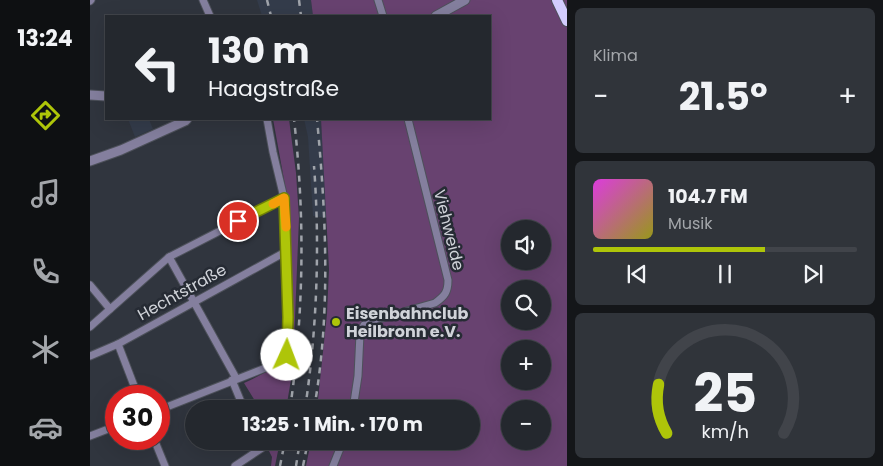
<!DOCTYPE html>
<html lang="de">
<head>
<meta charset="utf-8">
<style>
	:root { --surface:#24282e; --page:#30343a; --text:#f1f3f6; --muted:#a3a6aa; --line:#41444a; --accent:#aec509 }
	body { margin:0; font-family:Poppins,sans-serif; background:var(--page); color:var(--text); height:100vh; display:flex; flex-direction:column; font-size:19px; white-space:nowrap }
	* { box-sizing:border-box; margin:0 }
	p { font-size:16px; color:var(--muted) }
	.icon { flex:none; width:28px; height:28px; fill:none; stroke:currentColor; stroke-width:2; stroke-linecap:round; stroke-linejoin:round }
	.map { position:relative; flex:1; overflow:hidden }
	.sheet { display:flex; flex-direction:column; gap:8px; padding:8px; background:#141619; width:316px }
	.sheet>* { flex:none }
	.guide { position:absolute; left:15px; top:15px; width:386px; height:105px; border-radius:0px; box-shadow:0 5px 20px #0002,0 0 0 1px var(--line); background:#24282e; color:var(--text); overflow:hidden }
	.tools { position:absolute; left:411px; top:220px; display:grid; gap:10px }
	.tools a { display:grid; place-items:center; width:50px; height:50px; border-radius:50%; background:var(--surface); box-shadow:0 5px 20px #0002,0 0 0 1px var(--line); font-size:25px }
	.speed { position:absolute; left:15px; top:385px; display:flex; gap:10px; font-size:25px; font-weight:700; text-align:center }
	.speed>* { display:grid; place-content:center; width:65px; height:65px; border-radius:50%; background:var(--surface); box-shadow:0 5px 20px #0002,0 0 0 1px var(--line); line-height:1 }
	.speed .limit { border:8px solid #d22; background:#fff; color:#111 }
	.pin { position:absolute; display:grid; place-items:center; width:42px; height:42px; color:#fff; margin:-21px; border:2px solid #fff; border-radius:50%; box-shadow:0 1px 5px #0007 }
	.me { position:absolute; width:55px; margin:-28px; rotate:2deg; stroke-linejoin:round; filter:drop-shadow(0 0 4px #0008) }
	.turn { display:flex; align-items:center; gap:18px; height:105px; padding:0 20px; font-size:22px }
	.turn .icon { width:65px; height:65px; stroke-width:2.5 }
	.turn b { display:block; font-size:35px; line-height:42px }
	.big { font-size:38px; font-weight:700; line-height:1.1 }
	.sheet .widget { flex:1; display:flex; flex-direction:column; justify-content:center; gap:8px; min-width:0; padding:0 18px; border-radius:8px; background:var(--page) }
	.sheet .dial { align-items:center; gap:0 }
	.dial svg { height:130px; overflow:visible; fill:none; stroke:var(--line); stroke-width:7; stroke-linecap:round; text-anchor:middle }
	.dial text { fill:var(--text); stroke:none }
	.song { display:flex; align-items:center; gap:15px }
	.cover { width:60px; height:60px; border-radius:8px; background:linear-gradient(135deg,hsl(300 70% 55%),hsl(60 70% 35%)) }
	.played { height:5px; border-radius:2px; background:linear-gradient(90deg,var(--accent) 65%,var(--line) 65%) }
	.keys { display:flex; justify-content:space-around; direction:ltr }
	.heat { display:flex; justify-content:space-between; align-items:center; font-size:28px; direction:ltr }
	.trip { position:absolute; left:95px; top:400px; width:295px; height:50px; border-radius:25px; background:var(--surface); box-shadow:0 5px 20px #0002,0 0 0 1px var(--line); font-weight:700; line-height:50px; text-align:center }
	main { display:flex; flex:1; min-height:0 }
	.dock { display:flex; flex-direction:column; width:90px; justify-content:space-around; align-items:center; background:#0e1012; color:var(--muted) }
	.dock .icon { width:35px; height:35px }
	.dock .active { color:var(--accent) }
	.dock b { font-size:22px; color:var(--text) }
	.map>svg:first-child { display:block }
	.built { fill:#343c4b }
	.green { fill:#684270; fill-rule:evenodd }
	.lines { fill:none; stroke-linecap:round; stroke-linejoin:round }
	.minor-casing { stroke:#4d515a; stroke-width:9 }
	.tertiary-casing { stroke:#4d515a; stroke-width:11 }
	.primary-casing { stroke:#4d515a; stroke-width:12 }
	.minor { stroke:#847f9e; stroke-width:7 }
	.tertiary { stroke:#847f9e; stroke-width:9 }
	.primary { stroke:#d3ccfe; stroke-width:10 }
	.rail { stroke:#a0a4ab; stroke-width:2.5; stroke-dasharray:6 6; stroke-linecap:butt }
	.route-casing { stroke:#718006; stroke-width:12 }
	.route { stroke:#aec509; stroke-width:9 }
	.slow { stroke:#f59e0b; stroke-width:9 }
	.poi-dot { fill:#aec509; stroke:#262b34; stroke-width:2 }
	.labels { text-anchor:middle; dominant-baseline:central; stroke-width:5; stroke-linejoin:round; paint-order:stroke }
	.street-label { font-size:16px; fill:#d0d3d9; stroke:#262b34 }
	.poi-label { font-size:16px; font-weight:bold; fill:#d0d3d9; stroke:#262b34; text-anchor:start }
</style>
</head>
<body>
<main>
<nav class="dock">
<b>13:24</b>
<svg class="icon active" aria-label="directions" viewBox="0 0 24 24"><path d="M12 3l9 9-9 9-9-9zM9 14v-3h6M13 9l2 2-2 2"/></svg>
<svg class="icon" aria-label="music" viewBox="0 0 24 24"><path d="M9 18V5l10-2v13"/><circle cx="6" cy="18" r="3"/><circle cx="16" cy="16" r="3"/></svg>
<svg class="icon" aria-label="phone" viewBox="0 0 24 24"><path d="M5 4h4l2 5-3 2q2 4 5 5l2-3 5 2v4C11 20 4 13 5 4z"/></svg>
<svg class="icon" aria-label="climate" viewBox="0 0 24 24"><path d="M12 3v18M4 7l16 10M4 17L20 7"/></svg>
<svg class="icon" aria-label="car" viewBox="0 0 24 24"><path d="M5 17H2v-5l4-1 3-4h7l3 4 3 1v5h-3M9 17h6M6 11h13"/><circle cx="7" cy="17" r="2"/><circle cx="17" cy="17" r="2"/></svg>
</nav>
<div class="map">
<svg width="477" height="466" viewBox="0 0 477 466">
	<rect width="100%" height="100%" fill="#30353e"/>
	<g class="built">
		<polygon points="167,0 221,0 223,16 172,16"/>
		<polygon points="38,119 59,119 63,129 45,137"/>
		<polygon points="214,119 231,119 237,218 223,216 218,137"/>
	</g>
	<g class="green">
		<path d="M221,0h256v466h-261l5,-25h160v-32h-154l10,-95 2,-45 -8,-150h169v-103h-177zM420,229h32v32h-32zM420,289h32v32h-32zM420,349h32v32h-32zM420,409h32v32h-32z"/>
		<path d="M183,119h16l7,54 3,45 -6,150 -7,41h-26l-16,-26c16,-7 29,-16 44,-21l5,-61 -2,-51 -2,-43z"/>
		<polygon points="181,441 190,441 185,466 181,466 182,457 176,445"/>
	</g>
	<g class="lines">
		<defs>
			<g id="minor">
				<polyline points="113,0 120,16"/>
				<polyline points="288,0 293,16"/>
				<polyline points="0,1 1,0"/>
				<polyline points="79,257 146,378"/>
				<polyline points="0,285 20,309"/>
				<polyline points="0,327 79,257 194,198"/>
				<polyline points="28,344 48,396"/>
				<polyline points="0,356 28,344 197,251"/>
				<polyline points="142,380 154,409"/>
				<path d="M263,409l5,-33 2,-42 4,-9 4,-3 67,-19c10,-7 13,-11 13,-23l-40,-161"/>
				<polyline points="69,410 188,363 197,355 199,317 194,198 183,152 177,119"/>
				<polyline points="0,436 26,426"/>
				<polyline points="64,439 75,466"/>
				<polyline points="145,466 172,448 170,441"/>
				<polyline points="243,466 253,441"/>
			</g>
			<g id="tertiary">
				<polyline points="346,16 375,0"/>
				<polyline points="0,95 16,96"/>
				<polyline points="0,161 31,150 95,121 97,119"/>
			</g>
			<polyline id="primary" points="467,0 477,21"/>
		</defs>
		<use href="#minor" class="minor-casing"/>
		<use href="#tertiary" class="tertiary-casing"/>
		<use href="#primary" class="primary-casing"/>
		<use href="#minor" class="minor"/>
		<use href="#tertiary" class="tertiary"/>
		<use href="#primary" class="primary"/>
		<g class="rail">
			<polyline points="177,0 181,16"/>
			<polyline points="209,0 211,16"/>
			<path d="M200,409c14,-97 15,-193 4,-290"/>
			<path d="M215,409c12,-80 15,-163 9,-243"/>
			<path d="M224,409c17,-96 12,-194 3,-290"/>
			<polyline points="190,466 195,441"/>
			<polyline points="206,466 210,441"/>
			<polyline points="213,466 218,441"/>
		</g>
	</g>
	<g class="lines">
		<defs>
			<polyline id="route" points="148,221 194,198 198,317 197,355"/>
		</defs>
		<use href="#route" class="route-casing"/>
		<use href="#route" class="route"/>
		<polyline class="slow" points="183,204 194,198 196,227"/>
	</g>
	<circle class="poi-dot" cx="246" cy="322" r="5"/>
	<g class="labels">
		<g class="street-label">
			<text transform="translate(359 230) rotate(76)">Viehweide</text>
			<text transform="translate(92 292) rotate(-29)">Hechtstraße</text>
		</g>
		<g class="poi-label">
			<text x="256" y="313">Eisenbahnclub<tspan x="256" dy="18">Heilbronn e.V.</tspan></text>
		</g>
	</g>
</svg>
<div class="tools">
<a><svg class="icon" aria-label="sound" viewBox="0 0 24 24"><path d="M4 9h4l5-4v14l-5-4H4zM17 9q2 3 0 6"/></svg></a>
<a><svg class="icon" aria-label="search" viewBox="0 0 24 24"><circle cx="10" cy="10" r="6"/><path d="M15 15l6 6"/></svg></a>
<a>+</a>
<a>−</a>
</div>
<div class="speed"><div class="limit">30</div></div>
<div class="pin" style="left:148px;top:221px;background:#d93025"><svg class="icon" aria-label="arrive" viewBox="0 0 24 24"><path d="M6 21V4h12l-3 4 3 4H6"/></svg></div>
<svg class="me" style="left:197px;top:355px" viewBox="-20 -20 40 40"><circle r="19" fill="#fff"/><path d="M0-13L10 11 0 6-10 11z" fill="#aec509"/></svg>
<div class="trip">13:25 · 1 Min. · 170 m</div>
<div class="guide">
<div class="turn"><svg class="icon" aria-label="left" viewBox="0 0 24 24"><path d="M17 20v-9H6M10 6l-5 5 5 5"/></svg><div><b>130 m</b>Haagstraße</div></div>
</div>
</div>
<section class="sheet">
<div class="widget"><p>Klima</p>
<div class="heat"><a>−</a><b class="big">21.5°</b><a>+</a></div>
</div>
<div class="widget">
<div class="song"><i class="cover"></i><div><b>104.7 FM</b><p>Musik</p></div></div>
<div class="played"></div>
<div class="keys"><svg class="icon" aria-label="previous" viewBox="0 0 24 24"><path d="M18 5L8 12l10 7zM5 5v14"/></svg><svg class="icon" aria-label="pause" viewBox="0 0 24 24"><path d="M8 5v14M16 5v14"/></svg><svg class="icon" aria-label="next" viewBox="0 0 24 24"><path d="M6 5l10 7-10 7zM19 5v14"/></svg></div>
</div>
<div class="widget dial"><svg viewBox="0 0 100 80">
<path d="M14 69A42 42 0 1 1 86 69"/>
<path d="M14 69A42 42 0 0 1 9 39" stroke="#aec509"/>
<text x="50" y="56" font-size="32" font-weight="700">25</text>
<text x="50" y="72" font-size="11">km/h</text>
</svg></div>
</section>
</main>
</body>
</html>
